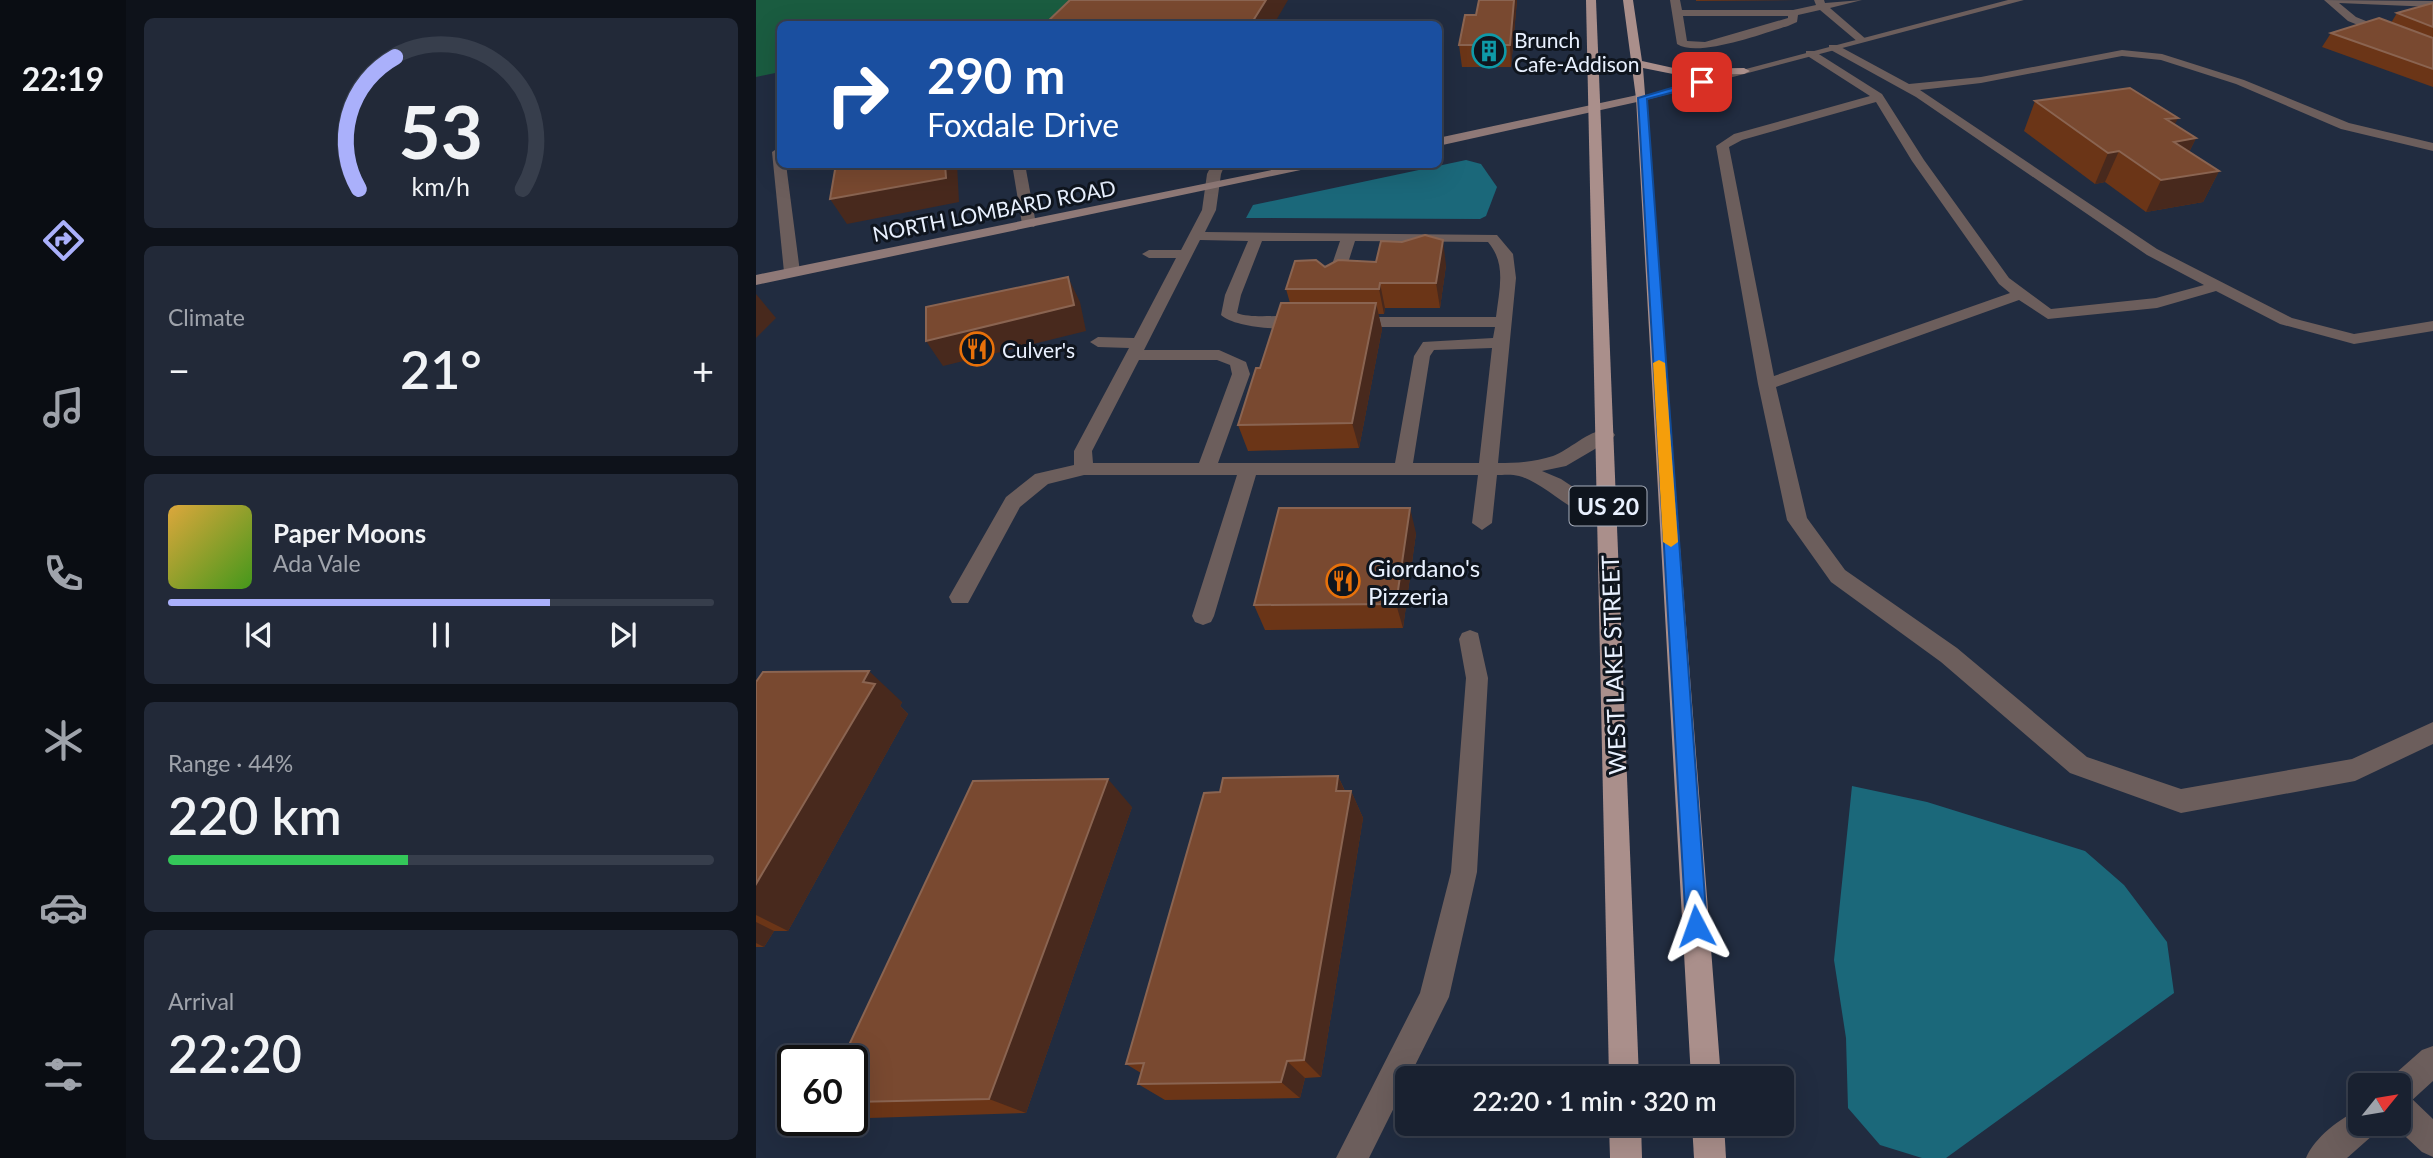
<!DOCTYPE html>
<html lang="en">
<head>
<meta charset="utf-8">
<style>
	:root { --surface:#192130; --page:#222938; --text:#f1f3f6; --muted:#9fa3ab; --line:#373e4c; --accent:#aab0fb }
	body { margin:0; font-family:Lato,sans-serif; background:var(--page); color:var(--text); height:100vh; display:flex; flex-direction:column; font-size:26px; white-space:nowrap }
	* { box-sizing:border-box; margin:0 }
	p { font-size:23px; color:var(--muted) }
	.icon { flex:none; width:38px; height:38px; fill:none; stroke:currentColor; stroke-width:2; stroke-linecap:round; stroke-linejoin:round }
	.map { position:relative; flex:1; overflow:hidden }
	.details { display:flex; flex-direction:column; gap:18px; padding:18px; background:#0e121a; width:630px }
	.details>* { flex:none }
	.banner { position:absolute; left:21px; top:21px; width:665px; height:147px; border-radius:10px; box-shadow:0 7px 28px #0002,0 0 0 2px var(--line); background:#1a4fa0; color:#fff; overflow:hidden }
	.needle { width:46px; rotate:60deg }
	.fabs { position:absolute; left:1592px; top:1073px; display:grid; gap:14px }
	.fabs a { display:grid; place-items:center; width:63px; height:63px; border-radius:10px; background:var(--surface); box-shadow:0 7px 28px #0002,0 0 0 2px var(--line); font-size:35px }
	.speed { position:absolute; left:21px; top:1045px; display:flex; gap:14px; font-size:35px; font-weight:700; text-align:center }
	.speed>* { display:grid; place-content:center; width:91px; height:91px; border-radius:50%; background:var(--surface); box-shadow:0 7px 28px #0002,0 0 0 2px var(--line); line-height:1 }
	.speed .limit { border:4px solid #111; border-radius:10px; background:#fff; color:#111 }
	.pin { position:absolute; display:grid; place-items:center; width:60px; height:60px; color:#fff; margin:-30px; border-radius:14px; box-shadow:0 4px 10px #0006 }
	.me { position:absolute; width:77px; margin:-38px; rotate:356deg; stroke-linejoin:round; filter:drop-shadow(0 0 5px #0008) }
	.turn { display:flex; align-items:center; gap:24px; height:147px; padding:0 35px; font-size:32px }
	.turn .icon { width:91px; height:91px; stroke-width:2.5 }
	.turn b { display:block; font-size:49px; line-height:60px }
	.big { font-size:52px; font-weight:600; line-height:1.1 }
	.details .tile { flex:1; display:flex; flex-direction:column; justify-content:center; gap:10px; min-width:0; padding:0 24px; border-radius:10px; background:var(--page) }
	.details .dial { align-items:center; gap:0 }
	.dial svg { height:182px; overflow:visible; fill:none; stroke:var(--line); stroke-width:7; stroke-linecap:round; text-anchor:middle }
	.dial text { fill:var(--text); stroke:none }
	.song { display:flex; align-items:center; gap:21px }
	.cover { width:84px; height:84px; border-radius:10px; background:linear-gradient(135deg,hsl(40 70% 55%),hsl(100 70% 35%)) }
	.played { height:7px; border-radius:4px; background:linear-gradient(90deg,var(--accent) 70%,var(--line) 70%) }
	.keys { display:flex; justify-content:space-around; direction:ltr }
	.heat { display:flex; justify-content:space-between; align-items:center; font-size:38px; direction:ltr }
	.charge { height:10px; border-radius:5px; background:linear-gradient(90deg,#34c759 44%,var(--line) 0) }
	.trip { position:absolute; left:639px; top:1066px; width:399px; height:70px; border-radius:10px; background:var(--surface); box-shadow:0 7px 28px #0002,0 0 0 2px var(--line); font-weight:600; line-height:70px; text-align:center }
	main { display:flex; flex:1; min-height:0 }
	.tab-bar { display:flex; flex-direction:column; width:126px; justify-content:space-around; align-items:center; background:#0a0d13; color:var(--muted) }
	.tab-bar .icon { width:49px; height:49px }
	.tab-bar .current { color:var(--accent) }
	.tab-bar b { font-size:32px; color:var(--text) }
	.map>svg:first-child { display:block }
	.green { fill:#1a5c40 }
	.water { fill:#1b687a }
	.lines { fill:none; stroke-linecap:round; stroke-linejoin:round }
	.lane { fill:#6c5e5c; fill-rule:evenodd }
	.street { fill:#6c5e5c; fill-rule:evenodd }
	.secondary { fill:#8f7977; fill-rule:evenodd }
	.primary { fill:#aa8f8b; fill-rule:evenodd }
	.wall { fill:#6b3517 }
	.shaded-wall { fill:#48291d }
	.building { fill:#794930; stroke:#8a6451; stroke-width:2 }
	.route { fill:#1a73e8; stroke:#114b97; stroke-width:2 }
	.slow { fill:#f59e0b }
	.labels { text-anchor:middle; dominant-baseline:central; stroke-width:6; stroke-linejoin:round; paint-order:stroke }
	.far-poi-label { font-size:21px; fill:#e9f1ff; stroke:#0f151e; text-anchor:start }
	.far-street-label { font-size:21px; fill:#e9f1ff; stroke:#0f151e }
	.shield { fill:#0f151e; stroke:#a8afbc; stroke-width:2 }
	.shield-label { font-size:23px; font-weight:bold; fill:#e9f1ff }
	.poi-label { font-size:24px; fill:#e9f1ff; stroke:#0f151e; text-anchor:start }
	.street-label { font-size:24px; fill:#e9f1ff; stroke:#0f151e }
</style>
</head>
<body>
<main>
<nav class="tab-bar">
<b>22:19</b>
<svg class="icon current" aria-label="directions" viewBox="0 0 24 24"><path d="M12 3l9 9-9 9-9-9zM9 14v-3h6M13 9l2 2-2 2"/></svg>
<svg class="icon" aria-label="music" viewBox="0 0 24 24"><path d="M9 18V5l10-2v13"/><circle cx="6" cy="18" r="3"/><circle cx="16" cy="16" r="3"/></svg>
<svg class="icon" aria-label="phone" viewBox="0 0 24 24"><path d="M5 4h4l2 5-3 2q2 4 5 5l2-3 5 2v4C11 20 4 13 5 4z"/></svg>
<svg class="icon" aria-label="climate" viewBox="0 0 24 24"><path d="M12 3v18M4 7l16 10M4 17L20 7"/></svg>
<svg class="icon" aria-label="car" viewBox="0 0 24 24"><path d="M5 17H2v-5l4-1 3-4h7l3 4 3 1v5h-3M9 17h6M6 11h13"/><circle cx="7" cy="17" r="2"/><circle cx="17" cy="17" r="2"/></svg>
<svg class="icon" aria-label="filters" viewBox="0 0 24 24"><path d="M4 7h16M4 17h16"/><circle cx="9" cy="7" r="2"/><circle cx="15" cy="17" r="2"/></svg>
</nav>
<section class="details">
<div class="tile dial"><svg viewBox="0 0 100 80">
<path d="M14 69A42 42 0 1 1 86 69"/>
<path d="M14 69A42 42 0 0 1 30 11" stroke="#aab0fb"/>
<text x="50" y="56" font-size="32" font-weight="700">53</text>
<text x="50" y="72" font-size="11">km/h</text>
</svg></div>
<div class="tile"><p>Climate</p>
<div class="heat"><a>−</a><b class="big">21°</b><a>+</a></div>
</div>
<div class="tile">
<div class="song"><i class="cover"></i><div><b>Paper Moons</b><p>Ada Vale</p></div></div>
<div class="played"></div>
<div class="keys"><svg class="icon" aria-label="previous" viewBox="0 0 24 24"><path d="M18 5L8 12l10 7zM5 5v14"/></svg><svg class="icon" aria-label="pause" viewBox="0 0 24 24"><path d="M8 5v14M16 5v14"/></svg><svg class="icon" aria-label="next" viewBox="0 0 24 24"><path d="M6 5l10 7-10 7zM19 5v14"/></svg></div>
</div>
<div class="tile"><p>Range · 44%</p><b class="big">220 km</b><div class="charge"></div></div>
<div class="tile"><p>Arrival</p><b class="big">22:20</b></div>
</section>
<div class="map">
<svg width="1677" height="1158" viewBox="0 0 1677 1158">
	<rect width="100%" height="100%" fill="#212c40"/>
	<polygon class="green" points="0,0 321,0 296,24 24,24 24,72 0,77"/>
	<g class="water">
		<polygon points="710,160 725,164 741,187 730,216 724,219 490,218 497,205"/>
		<polygon points="1096,786 1171,802 1329,851 1368,885 1411,942 1418,993 1190,1158 1166,1158 1124,1145 1092,1108 1090,1038 1078,960"/>
	</g>
	<g class="lines">
		<g class="lane">
			<path d="M914,0h10l2,10h111l23,-5 -2,-5h10l1,3 37,-3 -32,8 37,32 -9,2 -38,-32 -22,5 -1,7 -9,4c-25,7 -90,32 -111,18zM927,16h105v2l-83,24 -18,-1z"/>
			<path d="M1073,45h8l72,39 72,-7 141,-27 40,4 82,26 105,43 84,20v8l-92,-22 -105,-45 -75,-24 -39,-4 -141,27 -61,7 237,159 135,69 62,16 79,-13v10l-79,13 -74,-20 -64,-33 -59,17 -109,11 -29,-19 -243,87 31,131 38,52 112,78 130,109 94,32 171,-30 81,-37v22l-78,37 -174,32 -111,-40 -129,-111 -110,-80 -44,-62 -29,-136 -42,-238 18,-12 136,-38 -64,-41v-4h8l68,43 42,66 85,118 42,31 105,-11 48,-13 -57,-30 -231,-158 -87,-48zM1120,102l36,59 87,123 11,9 -236,83 -45,-229 13,-7z"/>
			<polygon points="256,164 269,164 280,224 278,227 266,224"/>
			<path d="M456,164h13l-4,10 -5,36 -11,22 292,3 16,19 3,24 -18,185c18,0 37,-1 55,-7 18,-6 40,-31 59,-25l3,4 -3,4 -46,27 -24,5 19,8 54,36 3,5 -3,5c-22,7 -70,-43 -96,-49 -7,-2 -16,-1 -22,-1l-5,48 -10,7 -10,-7 6,-48h-222l-42,141 -3,6 -8,3 -8,-3 -3,-6 45,-141h-153l-36,9 -28,23 -52,96h-16l-3,-6 57,-100 29,-23 39,-9v-14l55,-103 -31,-1 -8,-5 8,-5 36,1 42,-80h-27l-7,-4 7,-4h32l21,-40 5,-36zM444,240l48,1 -23,54 -4,20c13,13 76,19 89,7 -12,-12 -53,-1 -73,-9l4,-18 21,-54h78l-15,44 8,5 8,-5 14,-44 133,1c19,22 11,48 8,75h-144l-8,5 8,5h143l-2,11 -70,4 -9,14 -19,107h-177l32,-89 -4,-12 -27,-12h-75zM736,348l-13,115h-66l17,-107 4,-6zM383,360h78l13,5 2,9 -33,89h-106l-1,-12z"/>
			<polygon points="714,630 722,633 732,678 721,872 693,997 613,1158 580,1158 664,993 695,872 710,678 703,639 706,633"/>
			<polygon points="1643,1092 1654,1097 1677,1119 1677,1157 1666,1152 1636,1124 1643,1124"/>
		</g>
		<g class="street">
			<polygon points="1252,0 1268,0 890,100 880,98"/>
			<polygon points="1568,0 1677,1 1677,7 1583,3 1600,17 1677,48 1677,55 1592,21"/>
			<polygon points="22,148 24,164 30,164 44,272 36,277 28,272 16,152"/>
			<polygon points="1677,1046 1677,1081 1654,1102 1643,1106 1643,1085 1630,1085 1632,1080 1666,1050"/>
			<path d="M1605,1109v15h17l-5,11 -26,23h-41c8,-20 35,-41 55,-49z"/>
		</g>
		<g class="secondary">
			<polygon points="886,94 892,98 890,100 682,146 682,138"/>
			<polygon points="545,164 573,164 0,285 0,275"/>
		</g>
		<g class="primary">
			<polygon points="830,0 840,0 883,1078 853,1078"/>
			<polygon points="867,0 877,0 886,61 922,69 988,68 994,71 988,74 922,75 887,68 965,1078 935,1078 880,98"/>
			<polygon points="853,1124 885,1124 886,1158 854,1158"/>
			<polygon points="936,1124 968,1124 970,1158 938,1158"/>
		</g>
	</g>
	<g class="wall">
		<polygon points="723,0 761,0 755,67 706,67 703,45 720,15"/>
		<polygon points="940,0 1040,0 940,1"/>
		<polygon points="1677,3 1677,87 1566,47 1575,33 1635,23 1641,13"/>
		<polygon points="1279,101 1419,125 1440,138 1433,152 1463,171 1447,202 1390,212 1349,182 1339,184 1268,131"/>
		<polygon points="690,265 684,308 629,308 628,314 622,314 626,329 603,448 492,451 482,425 504,368 534,303 530,289"/>
		<polygon points="660,533 647,628 509,630 498,605"/>
		<polygon points="0,682 146,702 144,706 152,714 32,931 18,931 8,947 0,947"/>
		<polygon points="582,776 589,791 595,791 607,818 565,1077 549,1078 544,1098 409,1100 382,1084 385,1073 370,1064 464,792"/>
		<polygon points="376,807 270,1113 113,1118 96,1112 96,1060"/>
	</g>
	<g class="shaded-wall">
		<polygon points="510,0 532,0 518,24 495,24"/>
		<polygon points="758,0 761,0 755,67 754,45"/>
		<polygon points="1422,118 1408,148 1410,119"/>
		<polygon points="1440,138 1425,168 1418,142"/>
		<polygon points="1363,151 1349,182 1339,184 1352,153"/>
		<polygon points="189,164 201,164 203,202 91,224 74,199"/>
		<polygon points="1463,171 1447,202 1390,212 1405,180"/>
		<polygon points="687,240 690,265 684,308 680,283"/>
		<polygon points="312,277 324,302 330,331 187,366 170,341"/>
		<polygon points="624,283 629,308 628,314 623,289"/>
		<polygon points="0,294 20,318 0,338"/>
		<polygon points="620,303 626,329 603,448 596,423"/>
		<polygon points="654,508 660,533 647,628 640,604"/>
		<polygon points="113,671 146,702 144,706 152,714 32,931 0,915 0,884"/>
		<polygon points="582,776 593,801 595,791 607,818 565,1077 548,1060 580,791"/>
		<polygon points="352,779 376,807 270,1113 233,1099"/>
		<polygon points="0,922 18,931 8,947 0,943"/>
		<polygon points="531,1061 549,1078 544,1098 525,1082"/>
	</g>
	<g class="building">
		<polygon points="314,0 510,0 495,24 289,24"/>
		<polygon points="723,0 758,0 754,45 703,45 709,15 720,15"/>
		<polygon points="1677,3 1677,27 1641,13"/>
		<polygon points="1623,18 1677,38 1677,69 1575,33"/>
		<polygon points="1374,88 1422,118 1410,119 1440,138 1418,142 1463,171 1405,180 1363,151 1352,153 1279,101"/>
		<polygon points="80,164 189,164 190,178 74,199"/>
		<polygon points="669,235 687,240 680,283 624,283 623,289 530,289 539,261 560,260 569,267 582,260 620,262 625,241 646,242"/>
		<polygon points="312,277 318,305 170,341 170,307"/>
		<polygon points="525,303 620,303 596,423 482,425 500,368 504,368"/>
		<polygon points="523,508 654,508 640,604 498,605"/>
		<polygon points="113,671 107,682 119,684 0,884 0,682 7,672"/>
		<polygon points="582,776 580,791 595,791 548,1060 531,1061 525,1082 382,1084 388,1063 370,1064 448,793 464,792 467,778"/>
		<polygon points="352,779 233,1099 96,1102 96,1060 86,1060 217,781"/>
	</g>
	<polygon class="route" points="946,79 949,84 891,99 951,926 948,934 940,937 933,934 930,926 882,98"/>
	<polygon class="slow" points="903,360 909,363 922,542 915,547 907,542 897,363"/>
	<defs>
		<symbol id="building-ring" viewBox="-11 -11 22 22"><circle r="9.5" fill="#0f151e" stroke="#0f9aa8" stroke-width="1.5"/><path d="M-4-6H4V6H1V3H-1V6H-4ZM-2.5-4.3h1.7v1.8h-1.7ZM.8-4.3h1.7v1.8H.8ZM-2.5-1h1.7V.8h-1.7ZM.8-1h1.7V.8H.8Z" fill="#0f9aa8"/></symbol>
		<symbol id="restaurant-ring" viewBox="-11 -11 22 22"><circle r="9.5" fill="#0f151e" stroke="#e8710a" stroke-width="1.5"/><path d="M-5-6h1v4h1v-4h1v4h1v-4h1v5L-1.5 .5V6h-2V.5L-5-1ZM5-6V6H3V1.5H1.5Q1.5-4 5-6Z" fill="#e8710a"/></symbol>
	</defs>
	<g fill-rule="evenodd">
		<use href="#building-ring" x="714" y="32" width="38" height="38"/>
		<use href="#restaurant-ring" x="202" y="330" width="38" height="38"/>
		<use href="#restaurant-ring" x="568" y="562" width="38" height="38"/>
	</g>
	<g class="labels">
		<g class="far-poi-label">
			<text x="758" y="39">Brunch<tspan x="758" dy="24">Cafe-Addison</tspan></text>
			<text x="246" y="349">Culver's</text>
		</g>
		<g class="far-street-label">
			<text transform="translate(238 210) rotate(-11)">NORTH LOMBARD ROAD</text>
		</g>
		<rect class="shield" x="813.5" y="486.5" width="77" height="39" rx="5"/>
		<g class="shield-label">
			<text x="852" y="506">US 20</text>
		</g>
		<g class="poi-label">
			<text x="612" y="567">Giordano's<tspan x="612" dy="28">Pizzeria</tspan></text>
		</g>
		<g class="street-label">
			<text transform="translate(857 665) rotate(-92)">WEST LAKE STREET</text>
		</g>
	</g>
</svg>
<div class="fabs">
<a><svg class="needle" viewBox="-14 -14 28 28"><path d="M0-13l5 13h-10z" fill="#e53935"/><path d="M0 13l5-13h-10z" fill="#9fa3ab"/></svg></a>
</div>
<div class="speed"><div class="limit">60</div></div>
<div class="pin" style="left:946px;top:82px;background:#d93025"><svg class="icon" aria-label="arrive" viewBox="0 0 24 24"><path d="M6 21V4h12l-3 4 3 4H6"/></svg></div>
<svg class="me" style="left:940px;top:926px" viewBox="-20 -20 40 40"><path d="M0-17L14 15 0 8-14 15z" fill="#1a73e8" stroke="#fff" stroke-width="4"/></svg>
<div class="trip">22:20 · 1 min · 320 m</div>
<div class="banner">
<div class="turn"><svg class="icon" aria-label="right" viewBox="0 0 24 24"><path d="M7 20v-9h11M14 6l5 5-5 5"/></svg><div><b>290 m</b>Foxdale Drive</div></div>
</div>
</div>
</main>
</body>
</html>
